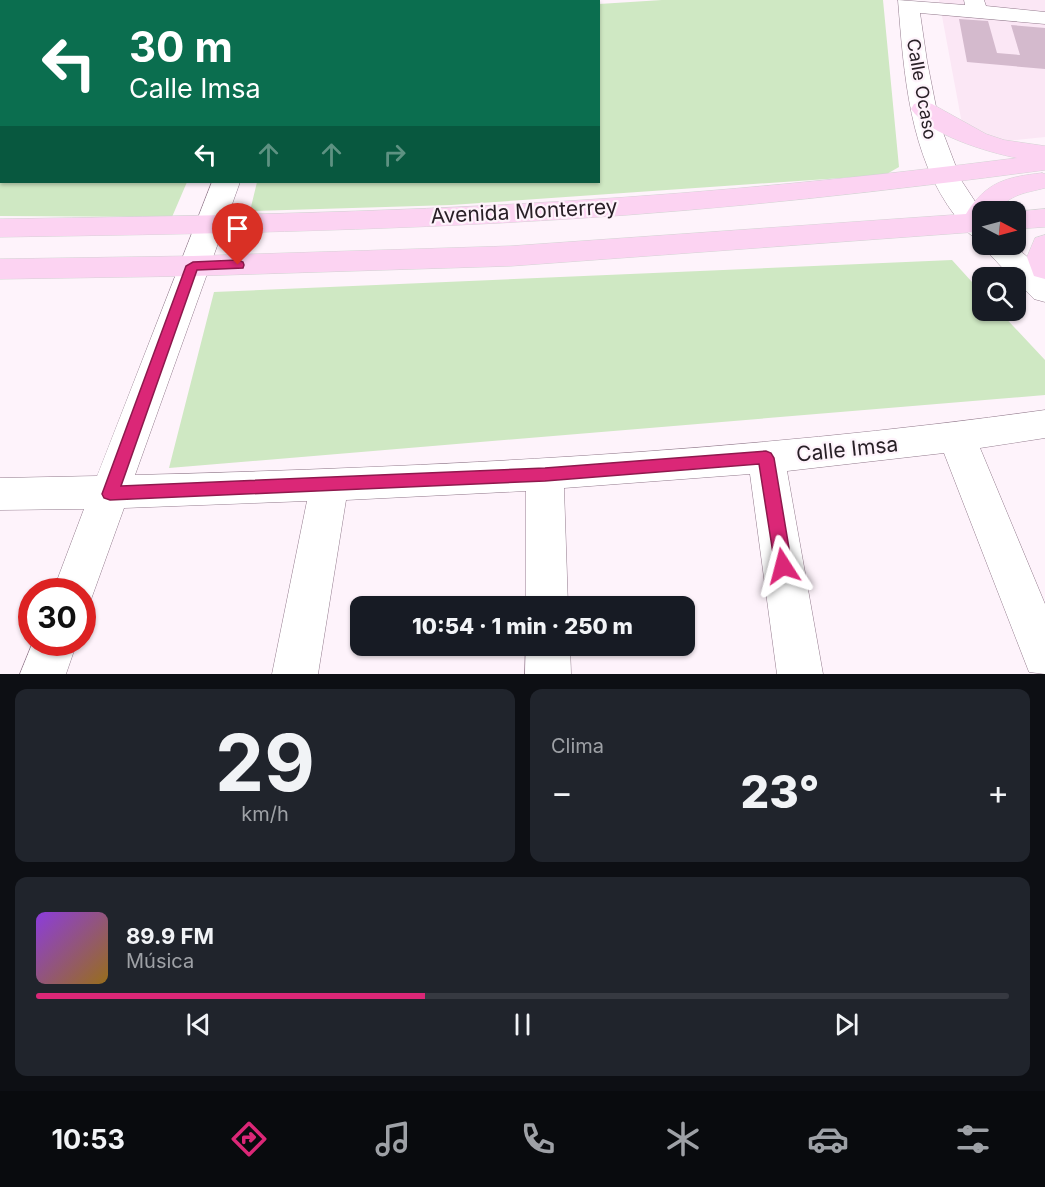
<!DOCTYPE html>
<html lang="es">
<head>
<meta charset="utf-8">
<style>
	:root { --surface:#171b24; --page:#20242c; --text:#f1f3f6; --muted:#9ea1a6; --line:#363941; --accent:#db2777 }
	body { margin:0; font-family:Inter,sans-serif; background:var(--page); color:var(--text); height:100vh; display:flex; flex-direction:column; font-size:22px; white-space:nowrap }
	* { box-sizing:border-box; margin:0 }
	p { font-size:20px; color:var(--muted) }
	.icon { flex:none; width:33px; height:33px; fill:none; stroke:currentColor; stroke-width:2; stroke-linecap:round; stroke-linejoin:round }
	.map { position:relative; height:674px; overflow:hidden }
	.drawer { display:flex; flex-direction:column; gap:15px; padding:15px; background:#0d0f14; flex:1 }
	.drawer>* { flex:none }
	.top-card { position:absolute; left:0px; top:0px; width:600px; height:183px; box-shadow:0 2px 4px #0004; background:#0b6e4f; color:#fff; overflow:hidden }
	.needle { width:39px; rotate:96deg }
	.controls { position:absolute; left:972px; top:201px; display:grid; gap:12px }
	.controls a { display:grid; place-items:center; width:54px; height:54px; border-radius:12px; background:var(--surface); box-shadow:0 2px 4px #0004; font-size:30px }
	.speed { position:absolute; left:18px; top:578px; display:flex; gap:12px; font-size:30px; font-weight:700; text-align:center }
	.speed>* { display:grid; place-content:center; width:78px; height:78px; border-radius:50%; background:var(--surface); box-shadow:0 2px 4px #0004; line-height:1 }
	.speed .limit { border:9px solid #d22; background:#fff; color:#111 }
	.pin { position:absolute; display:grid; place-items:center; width:51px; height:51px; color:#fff; margin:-62px -26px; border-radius:50% 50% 50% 0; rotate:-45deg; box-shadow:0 0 6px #0007 }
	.pin .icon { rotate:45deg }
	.me { position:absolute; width:66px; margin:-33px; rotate:351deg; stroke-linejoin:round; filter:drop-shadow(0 0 4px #0008) }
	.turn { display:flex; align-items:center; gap:21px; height:126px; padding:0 30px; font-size:27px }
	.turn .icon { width:78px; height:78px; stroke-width:2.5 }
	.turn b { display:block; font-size:42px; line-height:51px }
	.lanes { display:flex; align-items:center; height:57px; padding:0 30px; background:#0003; justify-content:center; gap:30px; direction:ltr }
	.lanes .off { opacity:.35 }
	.big { font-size:45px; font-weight:800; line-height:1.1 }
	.drawer .tile { flex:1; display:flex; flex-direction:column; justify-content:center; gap:9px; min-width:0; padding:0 21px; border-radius:12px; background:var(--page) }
	.drawer .dial { align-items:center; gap:0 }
	.dial b { font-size:78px; line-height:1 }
	.song { display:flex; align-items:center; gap:18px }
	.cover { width:72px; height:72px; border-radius:9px; background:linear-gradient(135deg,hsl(270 70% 55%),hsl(40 70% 35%)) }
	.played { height:6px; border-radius:3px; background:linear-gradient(90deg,var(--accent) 40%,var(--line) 40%) }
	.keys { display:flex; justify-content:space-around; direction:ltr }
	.heat { display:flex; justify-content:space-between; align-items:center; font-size:33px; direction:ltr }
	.drawer .tiles { flex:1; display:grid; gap:15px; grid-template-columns:1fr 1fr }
	.tile:last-child { grid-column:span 2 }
	.trip { position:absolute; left:350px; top:596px; width:345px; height:60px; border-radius:12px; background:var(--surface); box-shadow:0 2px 4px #0004; font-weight:800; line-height:60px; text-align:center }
	.menu { display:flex; height:96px; justify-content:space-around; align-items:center; background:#090b0e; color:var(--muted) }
	.menu .icon { width:42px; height:42px }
	.menu .current { color:var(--accent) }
	.menu b { font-size:27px; color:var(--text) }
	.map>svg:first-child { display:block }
	.built { fill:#fbe7f5 }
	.green { fill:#cfe8c3 }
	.building { fill:#d4bacd }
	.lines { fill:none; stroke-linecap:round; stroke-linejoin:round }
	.minor-casing { stroke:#937b8d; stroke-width:1 }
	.major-casing { stroke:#d4d2d4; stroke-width:1 }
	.minor { fill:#fff; fill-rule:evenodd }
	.major { fill:#fcd3f2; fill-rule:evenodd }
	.route { fill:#db2777; stroke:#8e194d; stroke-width:1.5 }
	.labels { text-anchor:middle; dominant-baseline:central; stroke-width:4.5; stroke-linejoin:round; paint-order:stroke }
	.far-street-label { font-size:18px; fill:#281f26; stroke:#fef3fb }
	.street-label { font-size:21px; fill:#281f26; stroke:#fef3fb }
</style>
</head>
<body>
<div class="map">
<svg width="1045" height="674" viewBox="0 0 1045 674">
	<rect width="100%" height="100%" fill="#fef3fb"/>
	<polygon class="built" points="939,0 1045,0 1045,137 995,142 963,129"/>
	<g class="green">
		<polygon points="662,0 883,0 899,167 885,175 451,205 250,211 257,182 598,182 599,4"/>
		<polygon points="0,14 2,182 187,182 172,217 0,216"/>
		<polygon points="952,260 982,293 982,310 999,311 1045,360 1045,395 169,468 214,292"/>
	</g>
	<polygon class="building" points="959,19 988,21 997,53 1020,55 1011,25 1045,28 1045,69 967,62"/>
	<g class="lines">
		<defs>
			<g id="minor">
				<polygon points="0,0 11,0 12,2 2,2 0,8"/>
				<polygon points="58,0 79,0 57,2"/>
				<polygon points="308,0 385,0 307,2"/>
				<path d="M898,0l67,5 -1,-5h20l2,6 59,6v12l-125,-11 7,48 12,61 22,58 21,32v28c-13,-3 -18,-12 -26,-23 -47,-61 -52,-143 -58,-217z"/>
				<path d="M212,182h28l-105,293c304,-8 609,-23 910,-65v28l-65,10 65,156v70l-16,-2 -85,-219 -157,18 36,203h-46l-27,-200 -186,14 4,118h-42v-115l-180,9 -28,174h-46l35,-173 -183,7 -35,97 -7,2v-16h-29l31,-82 -84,1v-32l97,-2z"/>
				<polygon points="982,240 982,244 1013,244 1045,273 1045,302 1034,299 1016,281 1016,278 1012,278 980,244"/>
				<polygon points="33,642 77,642 66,674 20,674"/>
				<polygon points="526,645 570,645 571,674 525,674"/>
			</g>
			<g id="major">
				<path d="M923,102l9,2 54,30 18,6 41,6v24c-158,21 -317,39 -477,49 -189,12 -378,15 -568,18v-18c190,-3 379,-6 568,-18 150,-9 300,-24 449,-43 -30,-6 -88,-23 -106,-49l3,-5z"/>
				<path d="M1042,173l3,1v14c-20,5 -35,6 -49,24h-14v19l-7,1 -464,34 -318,10 -193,3v-20l193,-3 318,-10 455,-32c20,-32 40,-37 76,-41z"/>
				<polygon points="1045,209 1045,227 1016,229 1014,212"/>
				<polygon points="1045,235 1045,279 1034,276 1027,257 1035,238"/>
			</g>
		</defs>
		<use href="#minor" class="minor-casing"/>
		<use href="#major" class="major-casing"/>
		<use href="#minor" class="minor"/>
		<use href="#major" class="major"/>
	</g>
	<polygon class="route" points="238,260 243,262 244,265 243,268 197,270 121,486 545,468 766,451 771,453 774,458 792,566 789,571 783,574 777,571 775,566 759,464 545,481 110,500 104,498 102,494 186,266 193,262"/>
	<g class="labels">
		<g class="far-street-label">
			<text transform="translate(922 89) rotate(80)">Calle Ocaso</text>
		</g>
		<g class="street-label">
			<text transform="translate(524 211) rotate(-3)">Avenida Monterrey</text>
			<text transform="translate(847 449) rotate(-6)">Calle Imsa</text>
		</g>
	</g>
</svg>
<div class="controls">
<a><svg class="needle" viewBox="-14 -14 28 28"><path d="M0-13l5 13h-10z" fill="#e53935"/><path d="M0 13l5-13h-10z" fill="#9ea1a6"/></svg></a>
<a><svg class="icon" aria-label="search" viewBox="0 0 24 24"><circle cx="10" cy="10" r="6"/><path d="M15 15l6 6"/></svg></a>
</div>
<div class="speed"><div class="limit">30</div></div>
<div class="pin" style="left:238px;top:265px;background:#d93025"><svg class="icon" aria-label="arrive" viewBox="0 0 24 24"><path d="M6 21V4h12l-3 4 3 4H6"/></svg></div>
<svg class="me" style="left:783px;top:566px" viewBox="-20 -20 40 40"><path d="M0-17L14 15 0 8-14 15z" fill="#db2777" stroke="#fff" stroke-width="4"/></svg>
<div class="trip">10:54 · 1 min · 250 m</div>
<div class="top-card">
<div class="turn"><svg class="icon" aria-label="left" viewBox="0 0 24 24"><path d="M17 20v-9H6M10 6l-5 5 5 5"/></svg><div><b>30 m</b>Calle Imsa</div></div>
<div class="lanes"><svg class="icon" aria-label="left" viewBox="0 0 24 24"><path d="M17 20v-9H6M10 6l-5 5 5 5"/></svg><svg class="icon off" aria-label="ahead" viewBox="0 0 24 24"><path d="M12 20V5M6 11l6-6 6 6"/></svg><svg class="icon off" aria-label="ahead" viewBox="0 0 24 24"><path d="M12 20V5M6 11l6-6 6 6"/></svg><svg class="icon off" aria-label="right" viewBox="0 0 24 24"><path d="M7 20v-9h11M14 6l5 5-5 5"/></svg></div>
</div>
</div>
<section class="drawer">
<div class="tiles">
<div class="tile dial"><b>29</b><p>km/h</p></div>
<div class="tile"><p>Clima</p>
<div class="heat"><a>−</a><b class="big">23°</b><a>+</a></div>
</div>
<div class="tile">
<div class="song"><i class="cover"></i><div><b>89.9 FM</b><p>Música</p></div></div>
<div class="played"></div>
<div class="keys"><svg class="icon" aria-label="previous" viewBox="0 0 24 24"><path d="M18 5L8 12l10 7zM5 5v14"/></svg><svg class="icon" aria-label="pause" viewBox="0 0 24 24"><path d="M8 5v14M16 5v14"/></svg><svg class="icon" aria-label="next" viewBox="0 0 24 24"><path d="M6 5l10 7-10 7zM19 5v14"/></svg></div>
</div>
</div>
</section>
<nav class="menu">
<b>10:53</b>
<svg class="icon current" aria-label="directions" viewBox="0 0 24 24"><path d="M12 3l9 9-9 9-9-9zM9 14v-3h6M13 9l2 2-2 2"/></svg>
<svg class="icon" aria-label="music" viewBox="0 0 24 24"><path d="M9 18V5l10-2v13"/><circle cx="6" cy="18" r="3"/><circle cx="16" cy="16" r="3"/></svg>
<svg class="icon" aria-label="phone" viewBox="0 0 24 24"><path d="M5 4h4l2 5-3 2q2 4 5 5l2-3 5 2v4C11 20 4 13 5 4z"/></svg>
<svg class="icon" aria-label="climate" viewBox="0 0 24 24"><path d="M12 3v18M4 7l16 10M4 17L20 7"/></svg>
<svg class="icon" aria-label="car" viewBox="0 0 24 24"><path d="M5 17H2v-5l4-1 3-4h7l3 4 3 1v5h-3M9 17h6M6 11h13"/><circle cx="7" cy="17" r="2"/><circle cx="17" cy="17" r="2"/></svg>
<svg class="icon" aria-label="filters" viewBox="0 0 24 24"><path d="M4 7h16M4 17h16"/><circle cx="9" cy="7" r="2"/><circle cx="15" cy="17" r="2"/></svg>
</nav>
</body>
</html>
